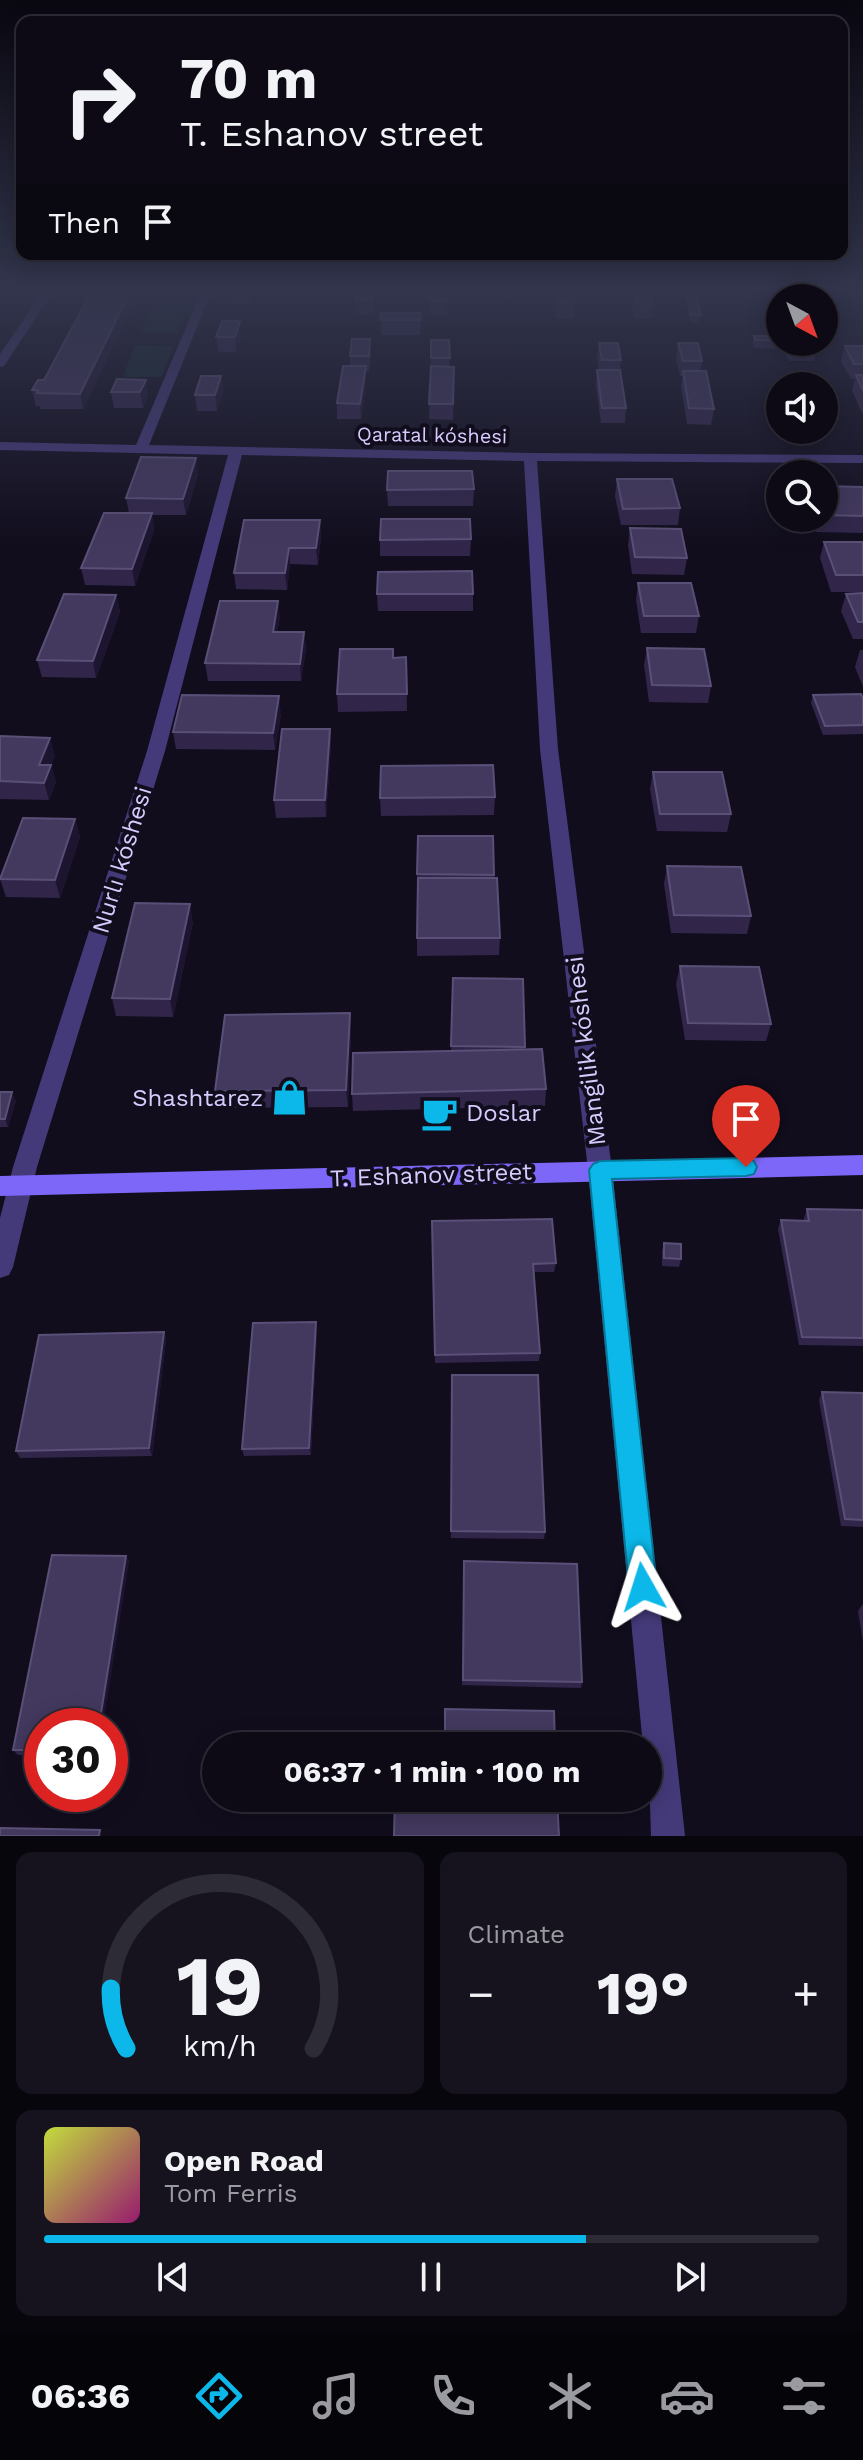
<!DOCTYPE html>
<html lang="en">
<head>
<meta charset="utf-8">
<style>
	:root { --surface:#0d0a16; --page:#16131f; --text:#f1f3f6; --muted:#9a9aa1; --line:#2d2b35; --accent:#0bb8e9 }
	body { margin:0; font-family:"Work Sans",sans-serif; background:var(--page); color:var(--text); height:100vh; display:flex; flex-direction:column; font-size:30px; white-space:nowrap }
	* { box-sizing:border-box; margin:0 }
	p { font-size:26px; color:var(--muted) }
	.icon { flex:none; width:44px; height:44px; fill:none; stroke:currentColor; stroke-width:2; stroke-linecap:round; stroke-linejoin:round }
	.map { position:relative; height:1836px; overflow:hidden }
	.panel { display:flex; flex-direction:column; gap:16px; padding:16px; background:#07060c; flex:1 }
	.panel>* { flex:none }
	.guide { position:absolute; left:16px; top:16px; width:832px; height:244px; border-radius:16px; box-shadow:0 4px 20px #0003,0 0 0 2px var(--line); background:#0d0a16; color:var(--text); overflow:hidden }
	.needle { width:52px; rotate:139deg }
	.controls { position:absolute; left:766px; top:284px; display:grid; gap:16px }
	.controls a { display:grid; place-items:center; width:72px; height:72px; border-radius:50%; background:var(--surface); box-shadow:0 4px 20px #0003,0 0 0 2px var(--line); font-size:40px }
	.speed { position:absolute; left:24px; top:1708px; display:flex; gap:16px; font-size:40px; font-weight:700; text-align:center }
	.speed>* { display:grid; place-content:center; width:104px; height:104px; border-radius:50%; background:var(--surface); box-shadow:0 4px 20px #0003,0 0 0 2px var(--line); line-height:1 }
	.speed .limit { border:12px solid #d22; background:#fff; color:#111 }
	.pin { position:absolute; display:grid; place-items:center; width:68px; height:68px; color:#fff; margin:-82px -34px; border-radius:50% 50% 50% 0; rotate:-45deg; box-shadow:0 0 8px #0007 }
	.pin .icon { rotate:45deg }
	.me { position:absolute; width:88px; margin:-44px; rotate:354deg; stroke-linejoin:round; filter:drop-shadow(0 0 6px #0008) }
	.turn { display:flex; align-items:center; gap:28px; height:168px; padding:0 32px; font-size:36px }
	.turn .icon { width:104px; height:104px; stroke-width:2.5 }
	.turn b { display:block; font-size:56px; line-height:68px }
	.then { display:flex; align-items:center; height:76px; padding:0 32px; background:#0003; gap:16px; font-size:30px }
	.big { font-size:60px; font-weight:700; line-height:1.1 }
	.panel .tile { flex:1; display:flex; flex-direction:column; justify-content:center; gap:12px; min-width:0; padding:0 28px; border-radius:16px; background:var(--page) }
	.panel .dial { align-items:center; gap:0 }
	.dial svg { height:208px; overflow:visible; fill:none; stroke:var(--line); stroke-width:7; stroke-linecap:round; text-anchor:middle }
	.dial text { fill:var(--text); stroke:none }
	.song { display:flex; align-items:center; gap:24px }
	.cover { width:96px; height:96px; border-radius:12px; background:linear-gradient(135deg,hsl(70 70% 55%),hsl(320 70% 35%)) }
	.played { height:8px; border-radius:4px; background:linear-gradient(90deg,var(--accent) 70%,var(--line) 70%) }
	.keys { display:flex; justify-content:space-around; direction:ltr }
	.heat { display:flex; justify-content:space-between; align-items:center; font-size:44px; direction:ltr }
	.panel .tiles { flex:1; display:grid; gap:16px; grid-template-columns:1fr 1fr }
	.tile:last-child { grid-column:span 2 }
	.trip { position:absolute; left:202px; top:1732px; width:460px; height:80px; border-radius:40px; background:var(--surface); box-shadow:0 4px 20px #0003,0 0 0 2px var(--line); font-weight:700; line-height:80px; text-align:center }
	.tab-bar { display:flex; height:128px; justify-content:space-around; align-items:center; background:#050409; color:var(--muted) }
	.tab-bar .icon { width:56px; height:56px }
	.tab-bar .active { color:var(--accent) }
	.tab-bar b { font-size:36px; color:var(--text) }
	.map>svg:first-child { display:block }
	.green { fill:#102527 }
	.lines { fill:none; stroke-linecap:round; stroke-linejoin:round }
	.street { fill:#443a7a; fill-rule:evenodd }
	.secondary { fill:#7c67f8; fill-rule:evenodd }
	.wall { fill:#31264a }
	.shaded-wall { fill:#1d1530 }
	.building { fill:#43385e; stroke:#5a4f77; stroke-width:2 }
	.route { fill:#0bb8e9; stroke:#077897; stroke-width:2 }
	.labels { text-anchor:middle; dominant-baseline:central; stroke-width:8; stroke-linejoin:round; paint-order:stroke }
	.far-street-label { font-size:20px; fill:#d7cbfd; stroke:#110d1d }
	.street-label { font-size:24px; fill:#d7cbfd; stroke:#110d1d }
	.poi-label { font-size:24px; fill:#d7cbfd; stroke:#110d1d; text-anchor:end }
</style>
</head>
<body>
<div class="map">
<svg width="863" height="1836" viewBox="0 0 863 1836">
	<rect width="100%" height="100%" fill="#110d1d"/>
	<g class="green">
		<polygon points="152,305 188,305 178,333 141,333"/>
		<polygon points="135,345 173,346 162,377 123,377"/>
	</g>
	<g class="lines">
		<g class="street">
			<polygon points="44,290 54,290 4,366 0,367 0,354"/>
			<polygon points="202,290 212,290 149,445 530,453 863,455 863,463 537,461 558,749 612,1170 685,1836 651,1836 648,1746 643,1746 588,1170 540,749 524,461 242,455 165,751 37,1167 13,1267 9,1275 0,1278 0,1218 13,1167 147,751 228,455 0,450 0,442 136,445"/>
		</g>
		<polygon class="secondary" points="863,1155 863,1175 0,1196 0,1176"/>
	</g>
	<g class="wall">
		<polygon points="233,290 256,290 251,304 234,304"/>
		<polygon points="429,290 447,290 447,315 430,315"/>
		<polygon points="556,290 575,303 574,318 556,318 555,302"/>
		<polygon points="632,290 653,304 652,318 634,318 631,303"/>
		<polygon points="684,290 731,290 730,296 697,296 701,315 700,323 690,322"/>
		<polygon points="781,290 828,290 836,307 833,322 824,322 824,298 784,298"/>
		<polygon points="84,296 134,302 83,409 40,409 40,406 36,406 32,390 44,380 85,304"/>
		<polygon points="374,299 373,314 356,314 355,300"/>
		<polygon points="421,313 420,335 381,335 381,320"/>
		<polygon points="241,336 236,352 218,352 216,337"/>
		<polygon points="754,336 780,336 780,342 791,342 790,345 815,353 814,361 789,361 785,353 786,349 754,348 752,343"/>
		<polygon points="431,340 449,340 450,367 454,367 453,420 429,419"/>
		<polygon points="599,343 621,360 620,370 626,408 625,423 601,423 596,385 597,370 599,370 597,358"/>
		<polygon points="678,343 702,361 700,371 714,409 711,425 687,424 681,386 683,376 680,376 676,358"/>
		<polygon points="845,346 863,346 863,415 852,390 855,379 851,379 841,361"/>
		<polygon points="371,354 369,371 366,371 366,382 361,419 337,419 337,403 350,366 350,356"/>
		<polygon points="221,376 223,392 217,411 197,411 195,395"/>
		<polygon points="117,379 148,395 143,408 114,408 111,392"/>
		<polygon points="198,474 186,515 152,515 154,530 135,586 85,585 81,568 129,513 126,498"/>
		<polygon points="617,479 680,508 678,525 621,525 615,496"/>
		<polygon points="824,486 863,487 863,533 816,532 812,518 824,518"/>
		<polygon points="474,489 473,506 388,506 387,490"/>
		<polygon points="320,520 321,537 318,565 290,564 287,590 236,589 234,573"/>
		<polygon points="630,528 687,558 684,575 632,574 628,545"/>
		<polygon points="471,539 470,556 380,556 380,540"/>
		<polygon points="824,542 863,542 863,592 831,592 820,558"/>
		<polygon points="638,583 699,616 696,633 641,633 636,600"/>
		<polygon points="863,593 863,639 853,639 841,611 846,594"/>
		<polygon points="377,594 473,594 473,611 378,611"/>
		<polygon points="116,595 120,612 96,678 42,677 37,660"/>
		<polygon points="280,618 277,632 304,632 306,649 301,681 208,681 205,663"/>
		<polygon points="647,648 711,686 708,703 649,702 644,665"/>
		<polygon points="860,650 863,650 863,687 855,667"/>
		<polygon points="406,657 407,711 338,712 337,694"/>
		<polygon points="813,695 863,698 863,734 823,735 811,703"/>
		<polygon points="281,714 275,750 176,749 173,732"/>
		<polygon points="330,729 331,746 326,817 276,818 274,800"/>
		<polygon points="0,736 55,755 51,765 56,782 49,800 0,799"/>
		<polygon points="653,772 731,814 727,832 657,831 650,789"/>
		<polygon points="495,797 494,815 381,816 380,798"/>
		<polygon points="75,819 80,837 60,898 6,897 0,879"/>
		<polygon points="493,836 494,878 500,938 499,955 417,956 417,874"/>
		<polygon points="667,866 751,916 747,934 671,933 664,884"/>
		<polygon points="193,922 173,1017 116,1016 112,998"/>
		<polygon points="680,966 771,1024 766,1041 685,1040 676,984"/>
		<polygon points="453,978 523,979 524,1050 546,1089 545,1106 353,1111 352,1094 451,1051"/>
		<polygon points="350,1013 351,1031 348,1107 219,1108 215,1091"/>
		<polygon points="0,1092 16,1101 8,1127 0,1127"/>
		<polygon points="807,1209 863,1210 863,1346 799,1345 778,1229 781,1220 804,1221 804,1218"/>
		<polygon points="432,1221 556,1263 554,1272 533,1272 540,1353 539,1361 435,1363"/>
		<polygon points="664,1243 681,1259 679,1267 662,1266 662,1251"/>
		<polygon points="317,1330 311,1455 244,1456 242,1449"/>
		<polygon points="164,1332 166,1340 152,1456 20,1458 16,1451"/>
		<polygon points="452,1375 545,1532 544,1539 451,1538"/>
		<polygon points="822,1392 863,1393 863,1527 841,1526 819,1400"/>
		<polygon points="126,1556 129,1562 42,1726 42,1755 18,1755 13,1750"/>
		<polygon points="464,1561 582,1682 581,1688 462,1685"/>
		<polygon points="862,1605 863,1605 863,1642 858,1611"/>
	</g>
	<g class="shaded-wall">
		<polygon points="131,290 132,290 134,302 83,409 80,394"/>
		<polygon points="250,290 256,290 251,304"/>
		<polygon points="240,321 241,336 236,352 235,337"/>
		<polygon points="366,366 366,382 361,419 360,404"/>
		<polygon points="221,376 223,392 217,411 215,395"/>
		<polygon points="146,380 148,395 143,408 140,392"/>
		<polygon points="196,458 198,474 186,515 183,499"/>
		<polygon points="152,513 154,530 135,586 132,569"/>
		<polygon points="320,520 321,537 318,565 316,548"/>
		<polygon points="289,548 290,564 287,590 285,573"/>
		<polygon points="116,595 120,612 96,678 93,661"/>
		<polygon points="278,601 280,618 274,649 273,632"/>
		<polygon points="304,632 306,649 301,681 300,664"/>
		<polygon points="279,696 281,714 275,750 273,733"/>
		<polygon points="330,729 331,746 326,817 325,800"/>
		<polygon points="50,738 55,755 51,765 56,782 49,800 39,765"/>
		<polygon points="75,819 80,837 60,898 55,880"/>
		<polygon points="190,904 193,922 173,1017 170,999"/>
		<polygon points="350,1013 351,1031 348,1107 346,1090"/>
		<polygon points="12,1092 16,1101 8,1127 5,1119"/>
		<polygon points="316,1322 317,1330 311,1455 309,1448"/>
		<polygon points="164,1332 166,1340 152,1456 149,1448"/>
		<polygon points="126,1556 129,1562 103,1726 99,1726"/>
	</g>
	<g class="building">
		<polygon points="87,290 131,290 80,394 37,393 38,390 32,390 38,380 44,380 89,296 84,296"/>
		<polygon points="356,290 373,290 373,300 355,300"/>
		<rect x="429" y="290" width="18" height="11"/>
		<polygon points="556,290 574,290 575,303 557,303"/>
		<polygon points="633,290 650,290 653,304 636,303"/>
		<polygon points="686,290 695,290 701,315 691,315"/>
		<polygon points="789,290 828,290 836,307 824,307 824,298 792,298"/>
		<polygon points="381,313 421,313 420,320 381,320"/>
		<polygon points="222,321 240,321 235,337 216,337"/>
		<polygon points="754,336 780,336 780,341 755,340"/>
		<polygon points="352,339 370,339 369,356 350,356"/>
		<polygon points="431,340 449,340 450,358 431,358"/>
		<polygon points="599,343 618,343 621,360 602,360"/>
		<polygon points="678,343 698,343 702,361 683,361"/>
		<polygon points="787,345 811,345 815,353 790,353"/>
		<polygon points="845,346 863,346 863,364 854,364"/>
		<polygon points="343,366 366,366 360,404 337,403"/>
		<polygon points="431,366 454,367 453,404 429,404"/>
		<polygon points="597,370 620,370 626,408 602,408"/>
		<polygon points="683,371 706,371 714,409 689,408"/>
		<polygon points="856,375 863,375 863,391"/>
		<polygon points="201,376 221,376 215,395 195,395"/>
		<polygon points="117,379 146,380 140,392 111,392"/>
		<polygon points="141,457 196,458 183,499 126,498"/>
		<polygon points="388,471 472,471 474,489 387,490"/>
		<polygon points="617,479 672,479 680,508 623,509"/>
		<polygon points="824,486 863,487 863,516 824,515"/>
		<polygon points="104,513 152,513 132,569 81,568"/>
		<polygon points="381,519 470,519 471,539 380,540"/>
		<polygon points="244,520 320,520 316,548 289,548 285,573 234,573"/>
		<polygon points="630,528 681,529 687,558 635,557"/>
		<polygon points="824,542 863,542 863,575 836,575"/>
		<polygon points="472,571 473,594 377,594 378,572"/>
		<polygon points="638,583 691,583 699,616 644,616"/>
		<polygon points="863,593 863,622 858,622 846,594"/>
		<polygon points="64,594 116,595 93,661 37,660"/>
		<polygon points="220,601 278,601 273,632 304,632 300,664 205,663"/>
		<polygon points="647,648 704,649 711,686 652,685"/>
		<polygon points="340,649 393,649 393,658 406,657 407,694 337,694"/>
		<polygon points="861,694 863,698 863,725 825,726 813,695"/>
		<polygon points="182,695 279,696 273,733 173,732"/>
		<polygon points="282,729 330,729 325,800 274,800"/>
		<polygon points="0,736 50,738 39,765 51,765 44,783 0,781"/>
		<polygon points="493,765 495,797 380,798 381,766"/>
		<polygon points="653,772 722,772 731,814 660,814"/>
		<polygon points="23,818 75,819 55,880 0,879"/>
		<polygon points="418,836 493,836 494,875 417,874"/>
		<polygon points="667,866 741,867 751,916 674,915"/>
		<polygon points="418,878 497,878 500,938 417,938"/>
		<polygon points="135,903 190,904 170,999 112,998"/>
		<polygon points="680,966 759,967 771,1024 688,1023"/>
		<polygon points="453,978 523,979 525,1047 451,1046"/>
		<polygon points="350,1013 346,1090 215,1091 225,1015"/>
		<polygon points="542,1049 546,1089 352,1094 353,1053"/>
		<polygon points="0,1092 12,1092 5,1119 0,1119"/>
		<polygon points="807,1209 863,1210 863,1338 802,1337 781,1220 809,1221"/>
		<polygon points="552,1219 556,1263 533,1264 540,1353 435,1355 432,1221"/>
		<polygon points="664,1243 681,1244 681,1259 664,1258"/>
		<polygon points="316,1322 309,1448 242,1449 253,1323"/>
		<polygon points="164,1332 149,1448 16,1451 39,1335"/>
		<polygon points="452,1375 538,1375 545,1532 451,1531"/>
		<polygon points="822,1392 863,1393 863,1520 845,1519"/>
		<polygon points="52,1555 126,1556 99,1726 42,1726 42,1750 13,1750"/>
		<polygon points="464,1561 577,1564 582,1682 463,1680"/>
		<polygon points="445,1709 554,1711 555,1746 445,1746"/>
		<polygon points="395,1798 557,1798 559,1836 394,1836"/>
		<polygon points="0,1828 100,1830 99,1836 0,1836"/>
	</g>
	<linearGradient id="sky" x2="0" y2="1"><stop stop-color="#090710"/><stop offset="0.53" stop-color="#32354c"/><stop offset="1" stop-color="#32354c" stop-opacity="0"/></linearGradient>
	<rect width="863" height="547" fill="url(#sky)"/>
	<polygon class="route" points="746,1158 754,1161 757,1167 754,1174 746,1176 612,1179 657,1587 653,1597 643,1601 633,1597 629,1587 589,1170 593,1164 600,1161"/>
	<defs>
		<symbol id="shop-bare" viewBox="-9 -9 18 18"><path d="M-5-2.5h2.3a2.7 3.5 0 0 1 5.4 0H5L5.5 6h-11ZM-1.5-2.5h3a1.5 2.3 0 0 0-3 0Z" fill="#0bb8e9" stroke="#110d1d" stroke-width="2.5" paint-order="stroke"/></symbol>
		<symbol id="cafe-bare" viewBox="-9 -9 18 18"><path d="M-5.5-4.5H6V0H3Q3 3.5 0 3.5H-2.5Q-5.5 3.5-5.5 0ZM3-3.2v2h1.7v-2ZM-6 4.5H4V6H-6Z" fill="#0bb8e9" stroke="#110d1d" stroke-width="2.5" paint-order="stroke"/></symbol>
	</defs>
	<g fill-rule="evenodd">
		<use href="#shop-bare" x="264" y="1072" width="51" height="51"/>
		<use href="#cafe-bare" x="414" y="1088" width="51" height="51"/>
	</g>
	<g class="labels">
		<g class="far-street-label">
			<text transform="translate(432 435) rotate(1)">Qaratal kóshesi</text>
		</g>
		<g class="street-label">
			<text transform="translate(122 860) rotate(-73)">Nurlı kóshesi</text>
			<text transform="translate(586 1051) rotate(-97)">Mangilik kóshesi</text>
			<text transform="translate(431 1175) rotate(-2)">T. Eshanov street</text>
		</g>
		<g class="poi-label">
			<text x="263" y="1098">Shashtarez</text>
			<text x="466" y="1113" text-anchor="start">Doslar</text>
		</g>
	</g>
</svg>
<div class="controls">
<a><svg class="needle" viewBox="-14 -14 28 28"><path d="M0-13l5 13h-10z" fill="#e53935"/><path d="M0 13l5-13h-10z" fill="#9a9aa1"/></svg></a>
<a><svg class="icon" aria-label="sound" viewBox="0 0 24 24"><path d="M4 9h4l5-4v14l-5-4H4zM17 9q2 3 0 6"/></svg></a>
<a><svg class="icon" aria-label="search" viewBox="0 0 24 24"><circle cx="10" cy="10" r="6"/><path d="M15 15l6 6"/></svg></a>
</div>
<div class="speed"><div class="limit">30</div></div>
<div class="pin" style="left:746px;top:1167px;background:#d93025"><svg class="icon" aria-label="arrive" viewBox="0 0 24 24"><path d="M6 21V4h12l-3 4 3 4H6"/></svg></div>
<svg class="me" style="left:643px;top:1587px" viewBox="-20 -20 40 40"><path d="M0-17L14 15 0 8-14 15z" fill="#0bb8e9" stroke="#fff" stroke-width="4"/></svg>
<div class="trip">06:37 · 1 min · 100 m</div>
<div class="guide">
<div class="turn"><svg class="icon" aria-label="right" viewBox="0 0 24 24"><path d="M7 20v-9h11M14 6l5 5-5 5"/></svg><div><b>70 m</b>T. Eshanov street</div></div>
<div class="then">Then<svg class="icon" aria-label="arrive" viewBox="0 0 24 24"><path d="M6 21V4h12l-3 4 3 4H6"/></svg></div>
</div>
</div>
<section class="panel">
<div class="tiles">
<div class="tile dial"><svg viewBox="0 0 100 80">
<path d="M14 69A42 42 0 1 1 86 69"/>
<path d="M14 69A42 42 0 0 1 8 46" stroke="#0bb8e9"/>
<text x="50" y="56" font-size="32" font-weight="700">19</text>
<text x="50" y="72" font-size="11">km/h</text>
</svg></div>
<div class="tile"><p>Climate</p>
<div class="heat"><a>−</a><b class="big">19°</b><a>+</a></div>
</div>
<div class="tile">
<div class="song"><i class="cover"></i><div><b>Open Road</b><p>Tom Ferris</p></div></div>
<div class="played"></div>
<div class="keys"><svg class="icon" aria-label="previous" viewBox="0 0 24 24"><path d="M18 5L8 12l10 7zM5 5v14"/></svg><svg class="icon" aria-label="pause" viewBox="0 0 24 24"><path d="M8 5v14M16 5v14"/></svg><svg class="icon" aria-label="next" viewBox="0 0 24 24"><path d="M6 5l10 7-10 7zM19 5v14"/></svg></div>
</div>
</div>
</section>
<nav class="tab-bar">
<b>06:36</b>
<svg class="icon active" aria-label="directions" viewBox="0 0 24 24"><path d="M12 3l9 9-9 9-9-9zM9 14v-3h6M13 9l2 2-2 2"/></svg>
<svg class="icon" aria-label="music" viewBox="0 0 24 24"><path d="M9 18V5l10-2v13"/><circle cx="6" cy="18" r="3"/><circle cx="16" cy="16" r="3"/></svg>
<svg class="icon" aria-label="phone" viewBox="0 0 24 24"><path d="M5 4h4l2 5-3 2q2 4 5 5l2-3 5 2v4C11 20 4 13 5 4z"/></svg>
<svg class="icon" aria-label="climate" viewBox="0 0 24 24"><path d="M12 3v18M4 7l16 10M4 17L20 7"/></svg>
<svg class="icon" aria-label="car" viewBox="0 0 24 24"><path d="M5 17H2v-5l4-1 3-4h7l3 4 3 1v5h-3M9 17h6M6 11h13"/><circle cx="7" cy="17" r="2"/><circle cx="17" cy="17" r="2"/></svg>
<svg class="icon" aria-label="filters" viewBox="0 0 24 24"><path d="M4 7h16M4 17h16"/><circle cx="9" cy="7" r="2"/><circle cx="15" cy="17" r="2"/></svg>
</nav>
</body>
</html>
